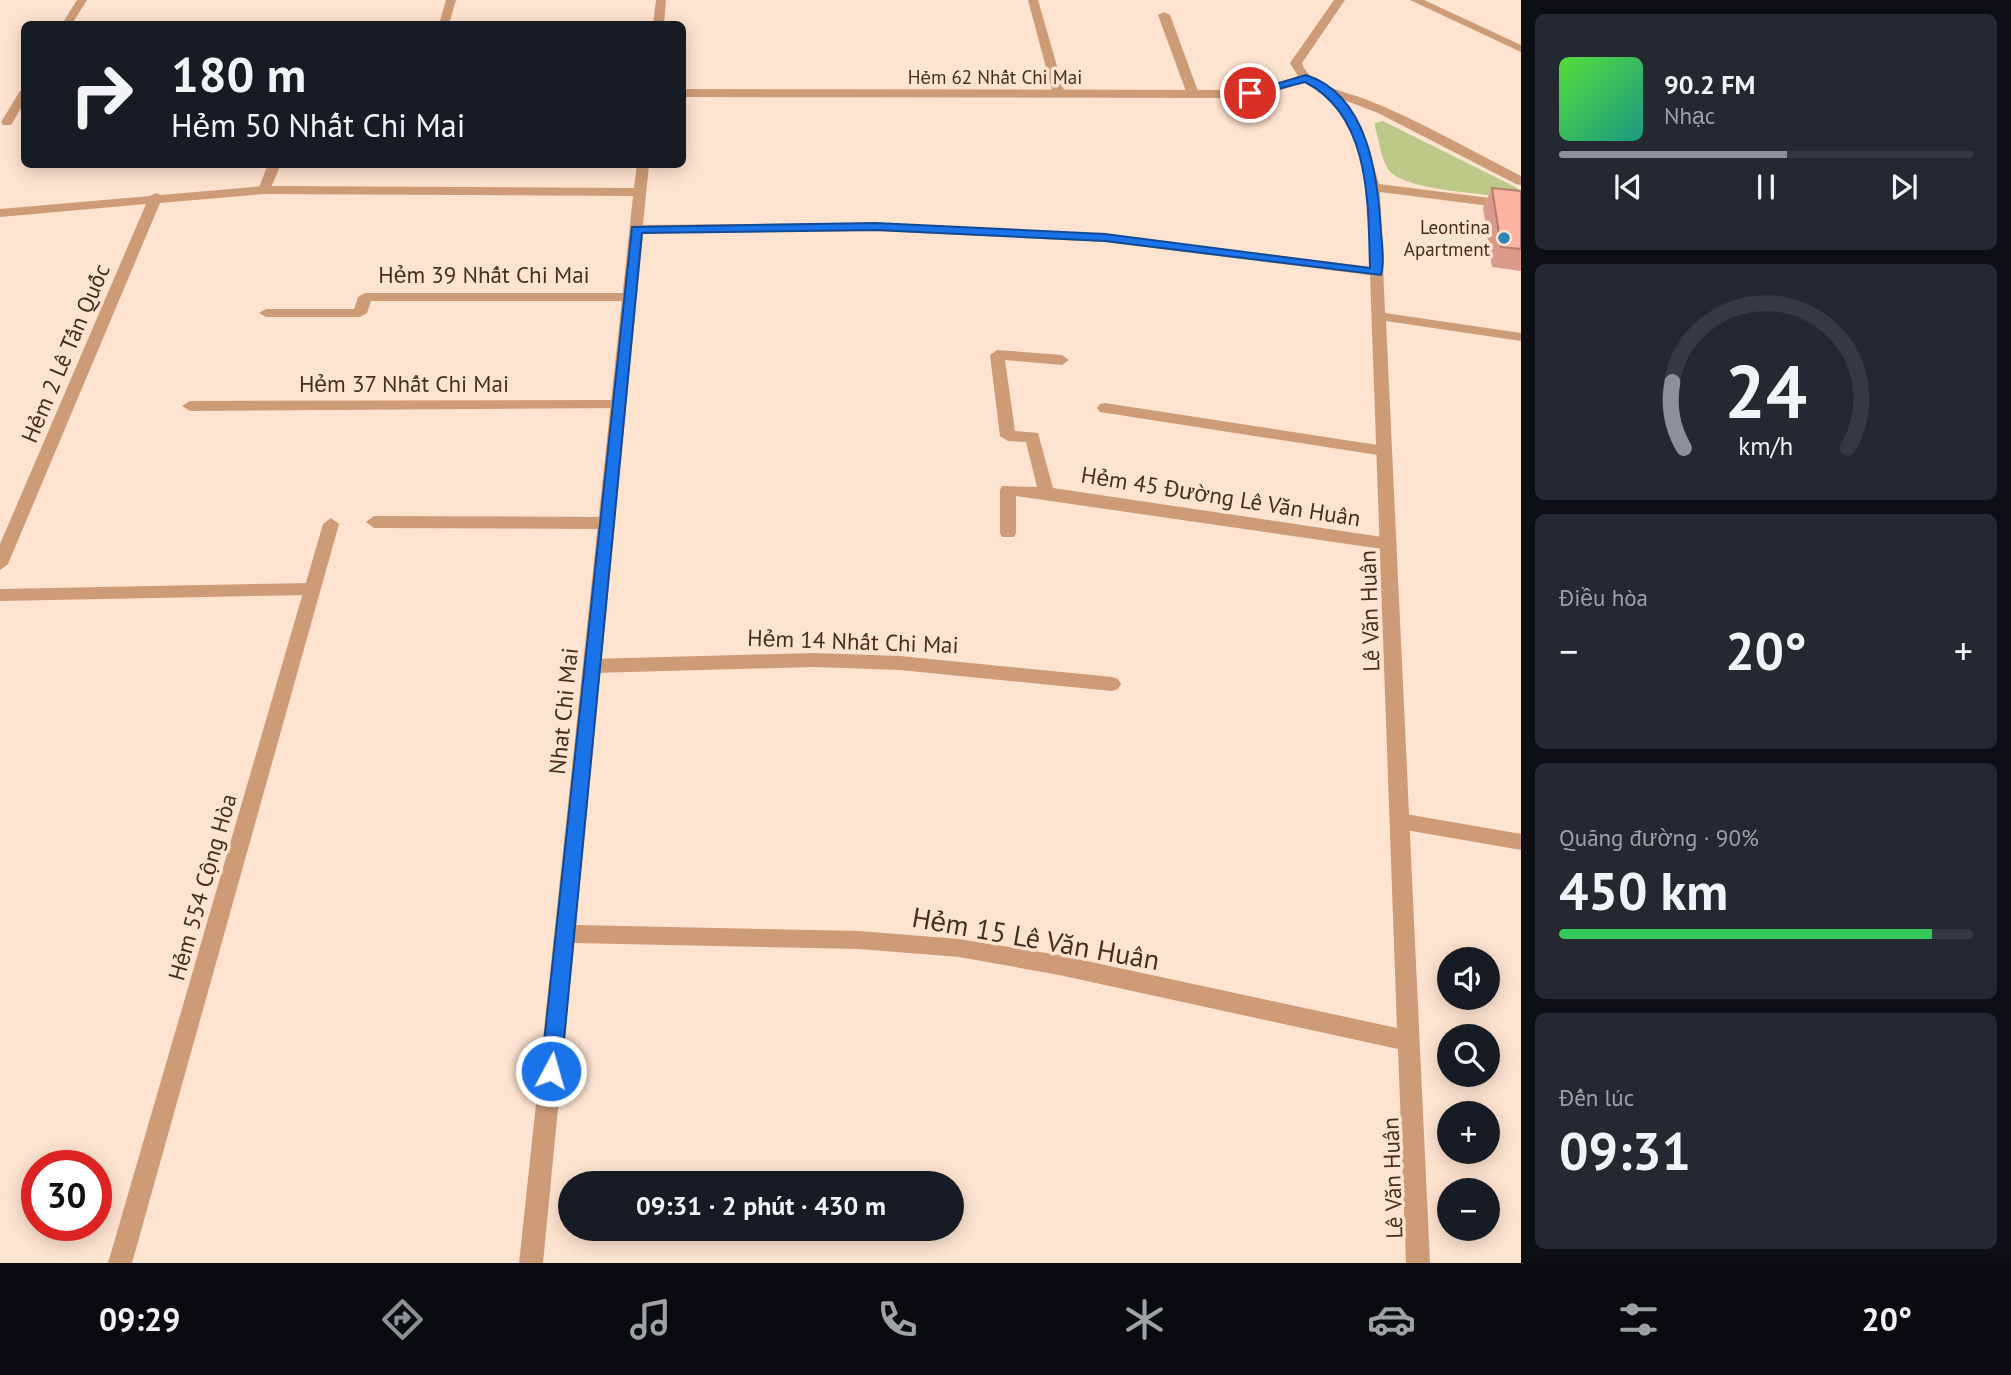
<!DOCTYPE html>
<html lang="vi">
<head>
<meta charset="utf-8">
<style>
	:root { --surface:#171b24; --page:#242831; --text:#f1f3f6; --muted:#9ea1a6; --line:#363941; --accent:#8c9099 }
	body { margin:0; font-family:"PT Sans",sans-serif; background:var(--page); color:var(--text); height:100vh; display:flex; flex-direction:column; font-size:26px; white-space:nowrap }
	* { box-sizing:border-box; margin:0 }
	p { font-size:23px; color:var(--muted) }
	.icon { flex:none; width:38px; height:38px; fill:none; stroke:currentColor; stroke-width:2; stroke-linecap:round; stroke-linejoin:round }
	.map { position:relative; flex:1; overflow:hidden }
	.sheet { display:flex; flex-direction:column; gap:14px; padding:14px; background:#0d0f14; width:490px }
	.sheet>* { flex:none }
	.hud { position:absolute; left:21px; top:21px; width:665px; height:147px; border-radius:10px; box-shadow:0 4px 18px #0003; background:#171b24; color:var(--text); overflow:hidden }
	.tools { position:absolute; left:1437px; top:947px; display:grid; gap:14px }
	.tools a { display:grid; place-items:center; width:63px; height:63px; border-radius:50%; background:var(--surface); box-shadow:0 4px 18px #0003; font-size:35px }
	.speed { position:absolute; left:21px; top:1150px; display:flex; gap:14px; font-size:35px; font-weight:700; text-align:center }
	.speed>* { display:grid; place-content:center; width:91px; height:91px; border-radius:50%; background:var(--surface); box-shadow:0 4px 18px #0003; line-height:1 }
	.speed .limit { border:10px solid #d22; background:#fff; color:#111 }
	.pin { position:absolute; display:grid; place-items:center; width:60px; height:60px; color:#fff; margin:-30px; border:4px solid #fff; border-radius:50%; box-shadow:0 2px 7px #0007 }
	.me { position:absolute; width:77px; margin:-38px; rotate:6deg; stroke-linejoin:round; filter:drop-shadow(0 0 5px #0008) }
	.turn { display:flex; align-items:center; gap:24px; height:147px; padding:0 35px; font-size:32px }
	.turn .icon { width:91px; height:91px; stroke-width:2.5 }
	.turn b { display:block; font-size:49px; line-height:60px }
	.big { font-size:52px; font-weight:600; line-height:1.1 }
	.sheet .widget { flex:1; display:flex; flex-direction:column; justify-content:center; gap:10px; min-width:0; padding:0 24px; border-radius:10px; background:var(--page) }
	.sheet .dial { align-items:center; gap:0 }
	.dial svg { height:182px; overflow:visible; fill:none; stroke:var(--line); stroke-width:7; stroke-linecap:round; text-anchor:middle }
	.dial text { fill:var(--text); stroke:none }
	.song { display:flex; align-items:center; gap:21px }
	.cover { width:84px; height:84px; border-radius:10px; background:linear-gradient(135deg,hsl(110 70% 55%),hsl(170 70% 35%)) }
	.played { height:7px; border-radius:4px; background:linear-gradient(90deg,var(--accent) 55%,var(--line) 55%) }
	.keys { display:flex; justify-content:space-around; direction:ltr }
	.heat { display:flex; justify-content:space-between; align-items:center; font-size:38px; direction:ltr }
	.charge { height:10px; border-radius:5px; background:linear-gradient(90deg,#34c759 90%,var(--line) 0) }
	.trip { position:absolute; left:558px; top:1171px; width:406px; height:70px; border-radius:35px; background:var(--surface); box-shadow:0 4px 18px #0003; font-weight:600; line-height:70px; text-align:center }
	.tab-bar { display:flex; height:112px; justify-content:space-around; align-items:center; background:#090b0e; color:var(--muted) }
	.tab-bar .icon { width:49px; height:49px }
	.tab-bar .selected { color:var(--accent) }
	.tab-bar b { font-size:32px; color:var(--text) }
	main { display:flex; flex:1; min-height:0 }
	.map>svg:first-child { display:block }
	.green { fill:#bcc788 }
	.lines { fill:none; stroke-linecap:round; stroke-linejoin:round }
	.lane { fill:#ce9b77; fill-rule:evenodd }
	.street { fill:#ce9b77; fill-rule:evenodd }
	.wall { fill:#da9a89 }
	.building { fill:#fdb39f; stroke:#b17d6f; stroke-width:2 }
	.route { fill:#1a73e8; stroke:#114b97; stroke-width:2 }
	.poi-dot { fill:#2c85b3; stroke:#fee3d0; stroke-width:2.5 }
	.labels { text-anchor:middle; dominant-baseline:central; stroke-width:7; stroke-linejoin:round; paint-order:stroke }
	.far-street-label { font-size:19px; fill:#482e1b; stroke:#fee3d0 }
	.far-poi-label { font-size:19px; fill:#482e1b; stroke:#fee3d0; text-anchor:end }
	.street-label { font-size:23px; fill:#482e1b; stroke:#fee3d0 }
	.near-street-label { font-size:28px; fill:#482e1b; stroke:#fee3d0 }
</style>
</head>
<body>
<main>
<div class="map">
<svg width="1521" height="1263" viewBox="0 0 1521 1263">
	<rect width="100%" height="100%" fill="#fee3d0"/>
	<path class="green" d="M1383,121l134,67 4,4 -3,6c-27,-4 -116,-7 -130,-29 -7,-11 -9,-29 -13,-42v-4z"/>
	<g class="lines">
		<g class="lane">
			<polygon points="77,0 87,0 72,24 62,24"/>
			<polygon points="1028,0 1038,0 1065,94 1063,97 1053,94"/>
			<polygon points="1164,12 1170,15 1199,94 1197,97 1187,94 1158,15"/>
			<polygon points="20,91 24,91 24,103 11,125 3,125 1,122"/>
			<polygon points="268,164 281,164 270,190 264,194 258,190"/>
			<polygon points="365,293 629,293 636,297 629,301 371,301 367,313 360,317 266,317 259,313 266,309 354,309 358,297"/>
			<polygon points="997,350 1062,355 1069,360 1062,365 1005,360 1015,431 1038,433 1053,488 1389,538 1397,544 1389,550 1016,496 1016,533 1014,537 1002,537 1000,533 1000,490 1002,486 1037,487 1026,442 1008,441 1000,436 990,355"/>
			<polygon points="618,400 626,405 623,408 190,411 182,406 190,401"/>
			<polygon points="1105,403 1384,446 1392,451 1384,456 1100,412 1097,408 1100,404"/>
			<polygon points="374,516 607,517 615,523 607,529 374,528 366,522"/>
			<polygon points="312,583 321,589 312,595 0,601 0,589"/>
			<polygon points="814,653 900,656 1112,677 1118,679 1121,684 1118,689 1112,691 900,670 814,667 592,673 586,671 583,666 586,661 592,659"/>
			<polygon points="1400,813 1521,834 1521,850 1400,829 1393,827 1390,821 1393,815"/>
		</g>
		<g class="street">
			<polygon points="446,0 456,0 449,24 439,24"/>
			<polygon points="656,0 666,0 664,24 653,24"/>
			<path d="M1334,0h11l-43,63c6,22 44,29 63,36 54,21 105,51 156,77v9l-5,-1 -138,-71 -34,-13 19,30 16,54 142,18v8l-141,-18 5,121 136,20v8l-135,-20 44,942h-24l-8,-214 -339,-74 -100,-18 -100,-8 -285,-6 -31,320h-24l114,-1067 -369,-2 -104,9 -152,361 -8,6v-26l146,-340 -146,13v-8l150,-13 6,-3 5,2 103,-9 370,2 3,-24h12l-6,61 233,-2 229,11 265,33c-2,-51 2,-115 -31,-158 -9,-12 -22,-19 -34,-27l-36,12 -41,4 -546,-1v-8l546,1 40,-3 30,-11 -8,-13zM876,231l229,11 265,33 27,753 -338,-73 -100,-16 -100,-8 -283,-6 67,-692z"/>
			<polygon points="1410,0 1424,0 1521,45 1521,52"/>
			<polygon points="331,518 339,524 132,1263 108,1263 323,524"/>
		</g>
	</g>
	<polygon class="wall" points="1492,188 1521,191 1521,271 1492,267 1483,208"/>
	<polygon class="building" points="1492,188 1521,191 1521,249 1501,247"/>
	<path class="route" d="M1306,75c62,20 72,101 75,157 1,13 4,31 0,43l-276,-34 -229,-11 -234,3 -81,838 -3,7 -7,3 -7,-3 -3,-7 91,-844 244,-4 229,11 265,34c-2,-65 1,-152 -65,-186l-55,14 -5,-3z"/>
	<circle class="poi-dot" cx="1504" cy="238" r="7"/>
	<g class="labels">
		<g class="far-street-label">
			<text x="995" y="77">Hẻm 62 Nhất Chi Mai</text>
		</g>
		<g class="far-poi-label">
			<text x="1490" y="227">Leontina<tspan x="1490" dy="22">Apartment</tspan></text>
		</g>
		<g class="street-label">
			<text x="484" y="274">Hẻm 39 Nhất Chi Mai</text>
			<text transform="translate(65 353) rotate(-67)">Hẻm 2 Lê Tấn Quốc</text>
			<text x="404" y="383">Hẻm 37 Nhất Chi Mai</text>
			<text transform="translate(1221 496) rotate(9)">Hẻm 45 Đường Lê Văn Huân</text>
			<text transform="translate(1369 611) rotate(-92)">Lê Văn Huân</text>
			<text transform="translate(853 641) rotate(2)">Hẻm 14 Nhất Chi Mai</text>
			<text transform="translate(563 711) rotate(-84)">Nhat Chi Mai</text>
			<text transform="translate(202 887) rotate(-74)">Hẻm 554 Cộng Hòa</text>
			<text transform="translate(1392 1178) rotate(-92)">Lê Văn Huân</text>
		</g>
		<g class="near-street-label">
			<text transform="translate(1036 938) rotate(10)">Hẻm 15 Lê Văn Huân</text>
		</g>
	</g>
</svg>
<div class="tools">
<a><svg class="icon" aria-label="sound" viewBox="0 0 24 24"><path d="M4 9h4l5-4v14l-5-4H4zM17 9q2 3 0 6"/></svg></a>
<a><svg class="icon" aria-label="search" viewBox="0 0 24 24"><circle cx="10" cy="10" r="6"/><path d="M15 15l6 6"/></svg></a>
<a>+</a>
<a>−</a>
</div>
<div class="speed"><div class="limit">30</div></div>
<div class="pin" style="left:1250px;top:93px;background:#d93025"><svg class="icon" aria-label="arrive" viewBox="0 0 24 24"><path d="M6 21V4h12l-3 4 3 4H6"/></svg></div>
<svg class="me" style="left:551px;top:1071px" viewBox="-20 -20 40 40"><circle r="17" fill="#1a73e8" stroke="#fff" stroke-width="3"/><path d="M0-11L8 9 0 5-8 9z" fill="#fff"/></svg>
<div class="trip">09:31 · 2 phút · 430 m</div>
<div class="hud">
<div class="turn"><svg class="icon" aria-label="right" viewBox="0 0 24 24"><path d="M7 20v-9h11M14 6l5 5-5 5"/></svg><div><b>180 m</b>Hẻm 50 Nhất Chi Mai</div></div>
</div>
</div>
<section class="sheet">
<div class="widget">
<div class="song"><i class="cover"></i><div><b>90.2 FM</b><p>Nhạc</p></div></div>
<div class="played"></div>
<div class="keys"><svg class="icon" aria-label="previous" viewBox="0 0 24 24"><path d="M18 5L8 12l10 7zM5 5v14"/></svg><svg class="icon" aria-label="pause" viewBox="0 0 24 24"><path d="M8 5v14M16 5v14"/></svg><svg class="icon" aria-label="next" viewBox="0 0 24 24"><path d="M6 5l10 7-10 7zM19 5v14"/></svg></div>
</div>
<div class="widget dial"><svg viewBox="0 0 100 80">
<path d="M14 69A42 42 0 1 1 86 69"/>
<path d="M14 69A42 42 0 0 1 9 40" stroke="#8c9099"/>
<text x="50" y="56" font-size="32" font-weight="700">24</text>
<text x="50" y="72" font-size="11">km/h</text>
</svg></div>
<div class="widget"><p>Điều hòa</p>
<div class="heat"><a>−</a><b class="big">20°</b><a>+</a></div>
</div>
<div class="widget"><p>Quãng đường · 90%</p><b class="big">450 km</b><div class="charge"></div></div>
<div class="widget"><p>Đến lúc</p><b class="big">09:31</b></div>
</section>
</main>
<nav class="tab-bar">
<b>09:29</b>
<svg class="icon selected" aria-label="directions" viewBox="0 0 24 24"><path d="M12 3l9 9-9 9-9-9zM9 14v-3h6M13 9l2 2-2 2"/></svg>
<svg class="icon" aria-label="music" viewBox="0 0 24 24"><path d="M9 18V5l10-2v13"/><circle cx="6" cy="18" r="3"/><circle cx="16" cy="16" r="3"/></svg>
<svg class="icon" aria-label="phone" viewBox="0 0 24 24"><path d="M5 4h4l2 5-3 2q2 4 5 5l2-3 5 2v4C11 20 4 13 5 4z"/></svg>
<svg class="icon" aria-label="climate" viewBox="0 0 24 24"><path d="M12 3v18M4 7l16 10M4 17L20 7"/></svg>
<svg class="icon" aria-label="car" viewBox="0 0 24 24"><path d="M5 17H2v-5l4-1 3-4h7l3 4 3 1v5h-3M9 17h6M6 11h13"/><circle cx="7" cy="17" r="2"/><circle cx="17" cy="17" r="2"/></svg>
<svg class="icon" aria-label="filters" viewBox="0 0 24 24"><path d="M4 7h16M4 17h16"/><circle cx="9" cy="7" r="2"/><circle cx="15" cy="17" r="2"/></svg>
<b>20°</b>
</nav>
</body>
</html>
